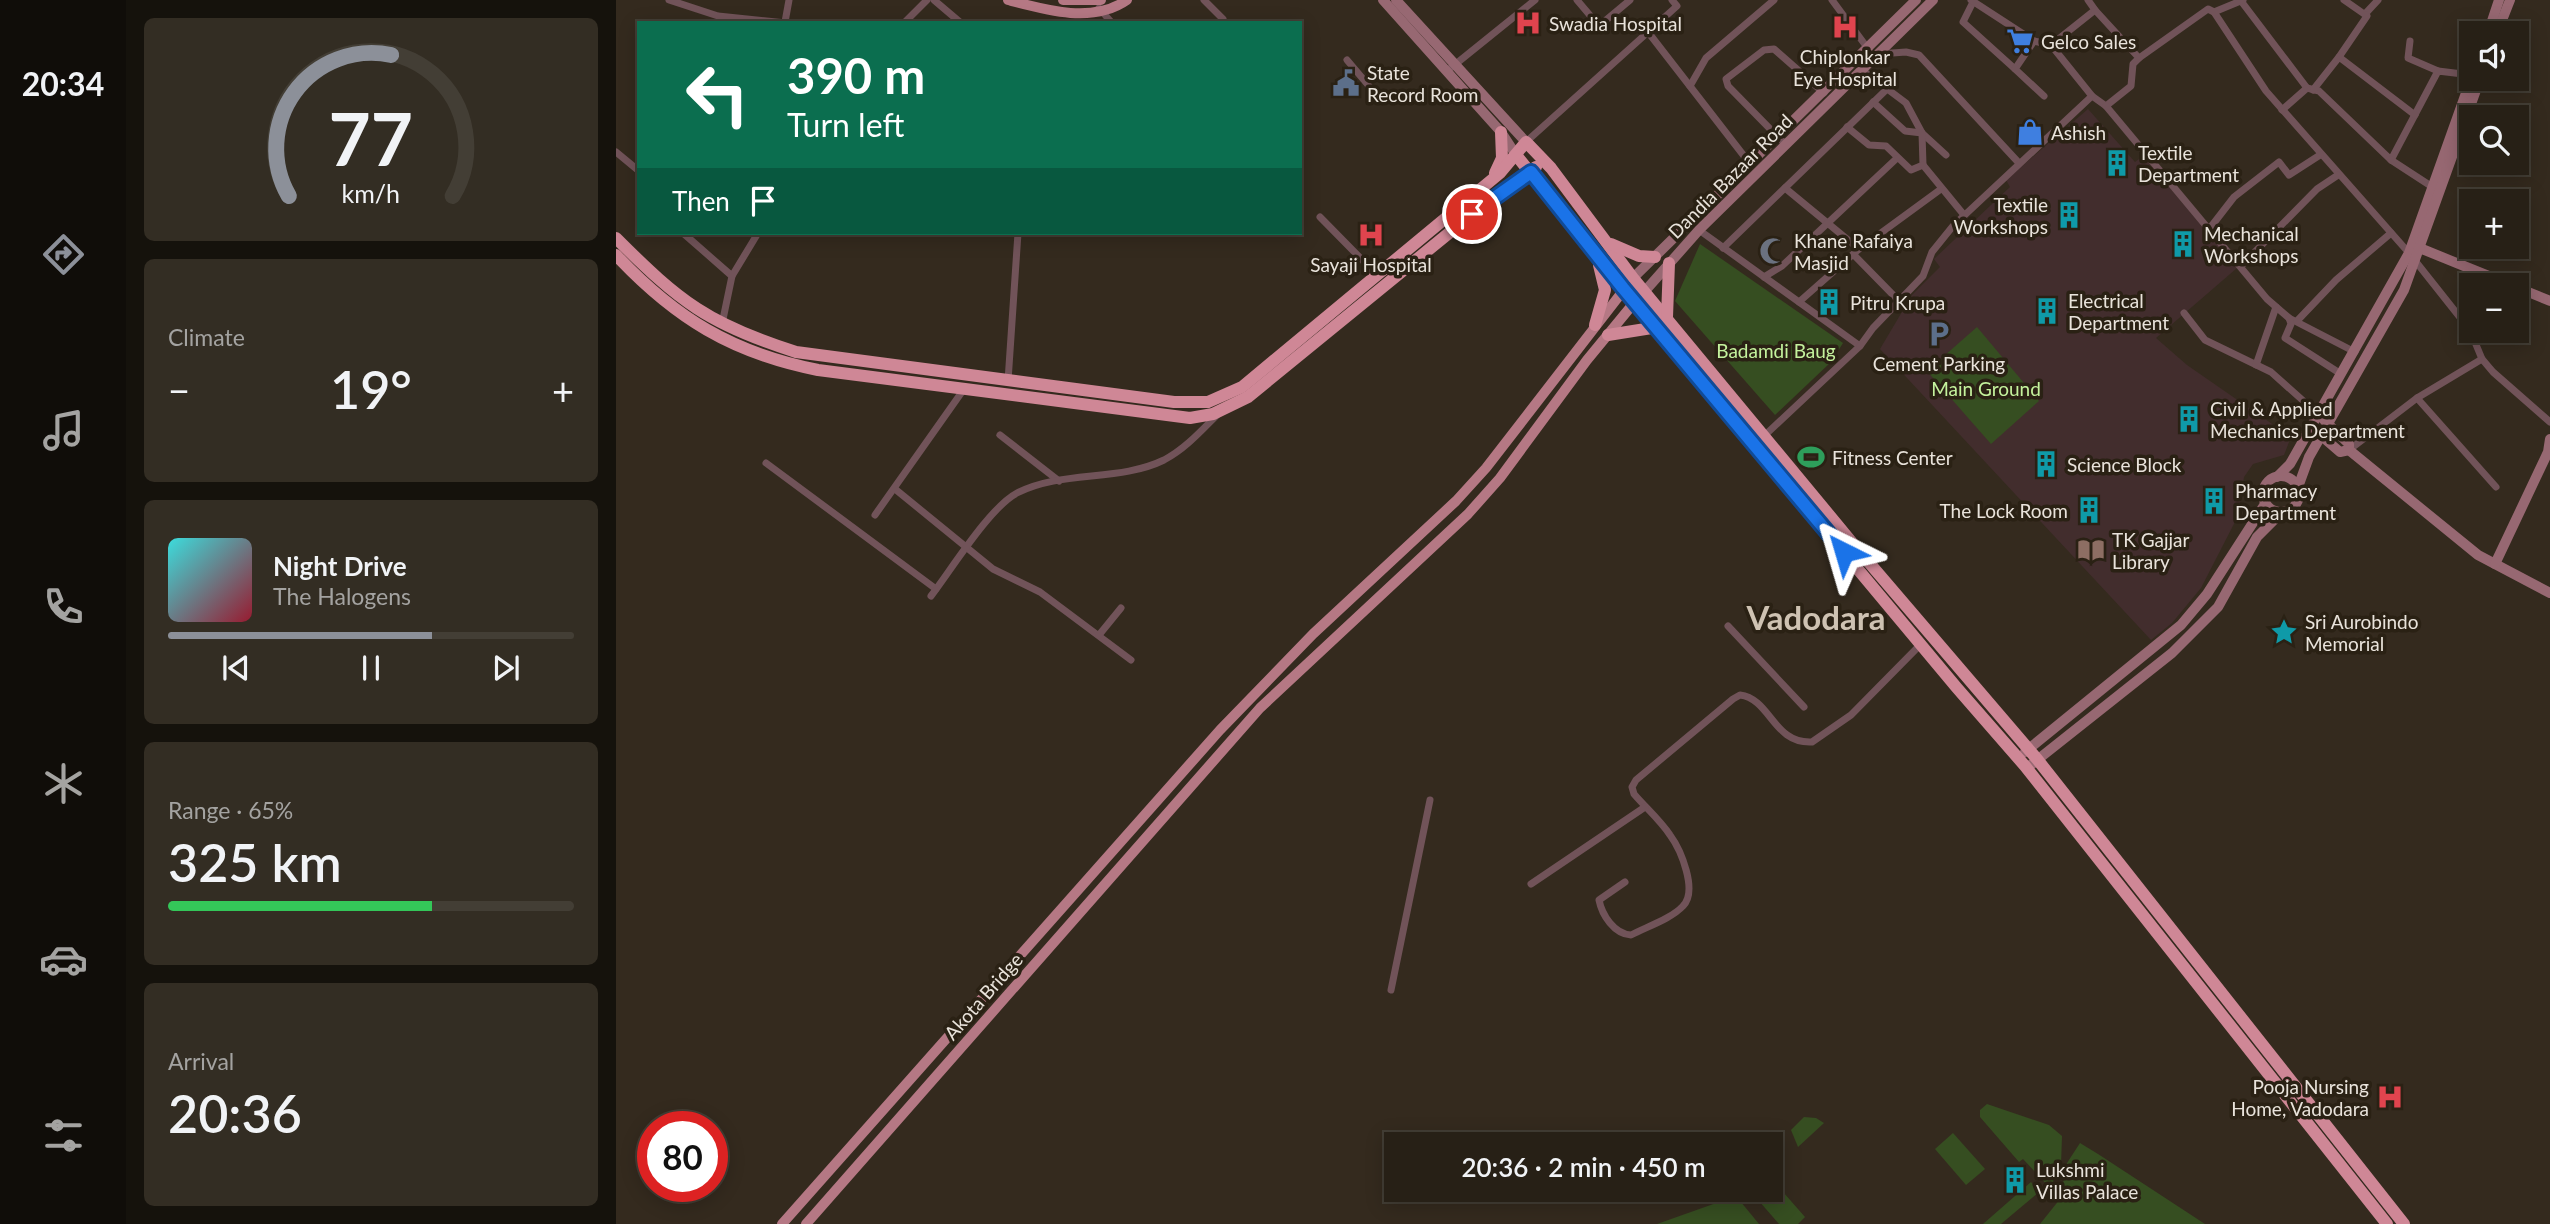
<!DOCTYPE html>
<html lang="en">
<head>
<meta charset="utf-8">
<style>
	:root { --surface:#272016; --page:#332d23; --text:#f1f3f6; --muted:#a4a3a1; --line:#433e35; --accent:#8c9099 }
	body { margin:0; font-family:Lato,sans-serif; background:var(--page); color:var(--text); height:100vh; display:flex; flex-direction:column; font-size:26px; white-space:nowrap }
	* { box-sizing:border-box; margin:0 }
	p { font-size:23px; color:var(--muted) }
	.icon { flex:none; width:38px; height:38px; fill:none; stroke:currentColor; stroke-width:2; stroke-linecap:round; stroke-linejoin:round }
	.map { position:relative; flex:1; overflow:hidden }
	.sheet { display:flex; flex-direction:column; gap:18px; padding:18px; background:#15120c; width:490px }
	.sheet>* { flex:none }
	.guide { position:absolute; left:21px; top:21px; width:665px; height:214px; border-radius:0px; box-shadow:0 4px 18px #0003,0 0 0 2px var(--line); background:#0b6e4f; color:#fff; overflow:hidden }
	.fabs { position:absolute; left:1843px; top:21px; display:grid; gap:14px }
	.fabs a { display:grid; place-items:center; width:70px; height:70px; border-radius:0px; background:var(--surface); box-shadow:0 4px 18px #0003,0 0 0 2px var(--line); font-size:35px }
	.speed { position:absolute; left:21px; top:1111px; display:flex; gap:14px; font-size:35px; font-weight:700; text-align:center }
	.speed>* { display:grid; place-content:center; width:91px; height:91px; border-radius:50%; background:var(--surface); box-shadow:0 4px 18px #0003,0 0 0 2px var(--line); line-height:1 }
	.speed .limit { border:10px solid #d22; background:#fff; color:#111 }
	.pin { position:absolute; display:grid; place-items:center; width:60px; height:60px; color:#fff; margin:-30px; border:4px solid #fff; border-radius:50%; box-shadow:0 2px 7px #0007 }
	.me { position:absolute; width:77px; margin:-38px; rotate:320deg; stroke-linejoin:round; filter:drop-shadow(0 0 5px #0008) }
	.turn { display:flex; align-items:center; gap:24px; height:147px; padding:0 35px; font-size:32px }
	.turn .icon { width:91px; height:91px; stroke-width:2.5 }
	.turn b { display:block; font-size:49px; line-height:60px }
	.then { display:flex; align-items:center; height:66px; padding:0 35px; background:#0003; gap:14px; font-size:26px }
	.big { font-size:52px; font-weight:600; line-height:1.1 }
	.sheet .card { flex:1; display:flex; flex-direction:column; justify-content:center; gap:10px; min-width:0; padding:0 24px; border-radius:10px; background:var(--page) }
	.sheet .dial { align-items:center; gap:0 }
	.dial svg { height:182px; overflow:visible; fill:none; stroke:var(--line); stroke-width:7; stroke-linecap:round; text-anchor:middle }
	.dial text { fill:var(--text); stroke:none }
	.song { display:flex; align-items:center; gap:21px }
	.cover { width:84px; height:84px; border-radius:10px; background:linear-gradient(135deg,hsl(180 70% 55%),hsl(350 70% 35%)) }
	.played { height:7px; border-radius:4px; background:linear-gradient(90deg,var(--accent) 65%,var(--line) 65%) }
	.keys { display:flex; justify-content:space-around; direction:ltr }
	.heat { display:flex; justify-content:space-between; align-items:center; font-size:38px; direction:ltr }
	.charge { height:10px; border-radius:5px; background:linear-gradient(90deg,#34c759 65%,var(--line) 0) }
	.trip { position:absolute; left:768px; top:1132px; width:399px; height:70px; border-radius:0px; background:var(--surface); box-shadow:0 4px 18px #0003,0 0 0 2px var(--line); font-weight:600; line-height:70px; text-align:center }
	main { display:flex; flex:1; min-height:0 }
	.tabs { display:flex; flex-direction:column; width:126px; justify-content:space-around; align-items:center; background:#100d09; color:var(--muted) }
	.tabs .icon { width:49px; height:49px }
	.tabs .current { color:var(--accent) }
	.tabs b { font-size:32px; color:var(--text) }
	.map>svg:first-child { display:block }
	.education { fill:#422d2d }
	.green { fill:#364e21 }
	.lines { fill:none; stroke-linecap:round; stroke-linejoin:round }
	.street { stroke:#715359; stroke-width:7 }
	.secondary { stroke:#976872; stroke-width:10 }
	.primary { stroke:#b57884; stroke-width:10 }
	.highway { stroke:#cf8796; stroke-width:12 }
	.route-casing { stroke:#114b97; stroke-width:18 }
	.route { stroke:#1a73e8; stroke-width:12 }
	.labels { text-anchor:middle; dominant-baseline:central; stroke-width:7; stroke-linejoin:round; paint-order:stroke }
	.poi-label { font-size:19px; fill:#e9e3db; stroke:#2a2114; text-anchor:start }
	.street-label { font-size:19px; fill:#e9e3db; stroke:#2a2114 }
	.park-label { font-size:19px; fill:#c4f29d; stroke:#2a2114 }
	.town-label { font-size:33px; font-weight:bold; fill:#cec2b2; stroke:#2a2114 }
</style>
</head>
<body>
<main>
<nav class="tabs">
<b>20:34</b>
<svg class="icon current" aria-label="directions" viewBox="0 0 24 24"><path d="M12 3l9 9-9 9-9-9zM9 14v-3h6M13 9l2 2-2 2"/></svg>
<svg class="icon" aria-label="music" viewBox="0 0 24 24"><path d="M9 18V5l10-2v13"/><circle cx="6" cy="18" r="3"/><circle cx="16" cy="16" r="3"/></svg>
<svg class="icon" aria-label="phone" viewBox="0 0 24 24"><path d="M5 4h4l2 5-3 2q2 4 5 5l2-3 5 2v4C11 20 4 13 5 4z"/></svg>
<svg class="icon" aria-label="climate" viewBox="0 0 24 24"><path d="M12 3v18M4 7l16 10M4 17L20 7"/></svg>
<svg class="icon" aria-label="car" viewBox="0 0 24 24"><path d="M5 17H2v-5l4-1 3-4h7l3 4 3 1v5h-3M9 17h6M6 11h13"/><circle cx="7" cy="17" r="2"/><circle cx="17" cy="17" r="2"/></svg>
<svg class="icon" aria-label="filters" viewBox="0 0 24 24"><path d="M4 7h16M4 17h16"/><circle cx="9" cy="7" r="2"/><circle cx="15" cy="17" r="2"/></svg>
</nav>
<section class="sheet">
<div class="card dial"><svg viewBox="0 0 100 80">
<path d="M14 69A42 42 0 1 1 86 69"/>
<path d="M14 69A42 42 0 0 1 59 7" stroke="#8c9099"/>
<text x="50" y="56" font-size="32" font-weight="700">77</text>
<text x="50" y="72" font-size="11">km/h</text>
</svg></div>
<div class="card"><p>Climate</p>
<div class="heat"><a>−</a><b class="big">19°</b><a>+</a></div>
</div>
<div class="card">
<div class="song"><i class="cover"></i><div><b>Night Drive</b><p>The Halogens</p></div></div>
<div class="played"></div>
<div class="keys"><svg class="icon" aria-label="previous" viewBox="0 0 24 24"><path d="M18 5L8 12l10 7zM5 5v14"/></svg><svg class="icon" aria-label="pause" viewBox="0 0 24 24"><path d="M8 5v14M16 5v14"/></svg><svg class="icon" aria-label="next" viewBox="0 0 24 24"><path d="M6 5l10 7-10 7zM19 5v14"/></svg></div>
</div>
<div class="card"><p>Range · 65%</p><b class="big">325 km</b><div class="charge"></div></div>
<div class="card"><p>Arrival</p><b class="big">20:36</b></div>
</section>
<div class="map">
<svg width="1934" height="1224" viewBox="0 0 1934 1224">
	<rect width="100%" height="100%" fill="#342a1e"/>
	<polygon class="education" points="1472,109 1519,162 1527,156 1621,268 1540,338 1571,365 1675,437 1668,455 1637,464 1628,477 1622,516 1585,588 1556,623 1535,640 1264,349 1296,295 1324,267 1318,259 1394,187 1390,180"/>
	<g class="green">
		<polygon points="1084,244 1227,343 1215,362 1159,415 1059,301"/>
		<polygon points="1361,327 1423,401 1375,444 1311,371"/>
		<polygon points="1371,1104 1433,1125 1446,1136 1445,1165 1434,1188 1407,1159 1403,1162 1364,1117 1364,1110"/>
		<polygon points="1188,1117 1200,1118 1208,1123 1182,1147 1175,1130"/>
		<polygon points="1337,1133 1369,1169 1350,1185 1319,1149"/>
		<polygon points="1464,1143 1482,1154 1589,1224 1424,1224 1444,1199 1451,1163"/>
		<polygon points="1415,1182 1423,1192 1385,1224 1367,1224"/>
		<polygon points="1161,1185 1189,1217 1182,1224 1163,1224 1143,1201"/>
		<polygon points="1120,1196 1143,1224 1041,1224"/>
	</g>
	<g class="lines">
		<g class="street">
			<polyline points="53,0 102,16 170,23"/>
			<polyline points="318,0 345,23"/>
			<polyline points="588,0 607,19"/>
			<polyline points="961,0 983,26 1014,0"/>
			<polyline points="1216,0 1253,50"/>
			<polyline points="1625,1 1691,88 1703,91 1775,160 1822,71 1855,75"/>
			<polyline points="1357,2 1347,22 1399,69"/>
			<polyline points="483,8 496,23"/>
			<polyline points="1598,12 1627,0"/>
			<polyline points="1749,14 1762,0"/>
			<polyline points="169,22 173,0"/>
			<polyline points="288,23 311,0"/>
			<polyline points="1032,32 1135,165"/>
			<polyline points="1418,41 1399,69 1428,96"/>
			<polyline points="1794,41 1792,58 1822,71"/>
			<polyline points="1435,45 1479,10 1472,0"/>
			<polyline points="1263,54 1290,52 1303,55 1402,162"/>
			<polyline points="1723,57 1751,16 1728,0"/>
			<polyline points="1523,58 1592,9 1598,12 1650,91 1793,253 1854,330 1866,359 1877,372 1934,422"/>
			<polyline points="731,60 753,86"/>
			<polyline points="1246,70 1290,103 1306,133 1330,155"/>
			<polyline points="831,71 919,0"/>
			<polyline points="1074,86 1090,58 1158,0"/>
			<polyline points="1697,90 1723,57 1799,115"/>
			<polyline points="1476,96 1490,106 1515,86 1517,64 1523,58 1479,10"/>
			<polyline points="1490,106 1651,299 1673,318 1739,352"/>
			<polyline points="1666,110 1691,88"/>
			<polyline points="1231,127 1253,145 1270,146 1295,170 1307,165 1306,133 1289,131 1257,102"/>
			<polyline points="910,142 1061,6 1056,0"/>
			<polyline points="1170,145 1112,86 1110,79 1148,50 1158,49 1208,93"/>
			<polyline points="0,152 23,171"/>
			<polyline points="1775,160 1818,188"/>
			<polyline points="1307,165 1348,215"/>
			<polyline points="1169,188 1243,249"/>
			<polyline points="704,217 761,275"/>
			<polyline points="1594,228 1618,197 1663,162 1673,175 1704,155"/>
			<polyline points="1083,230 1244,346 1147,437"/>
			<polyline points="67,233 116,276 106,324"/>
			<polyline points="1107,248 1270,90"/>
			<polyline points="1238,255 1283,301"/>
			<polyline points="1625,266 1701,189 1722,175"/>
			<polyline points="116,276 142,233"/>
			<polyline points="1148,277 1166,266 1280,159"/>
			<polyline points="1183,302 1243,249 1325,189"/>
			<polyline points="1568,313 1589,340 1655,372 1702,414"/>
			<polyline points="1673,318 1675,324 1669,338 1725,374"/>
			<polyline points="1681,321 1720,280 1775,233"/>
			<polyline points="1244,346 1257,328 1307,276 1316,252 1337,226 1476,96 1435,45 1418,41 1355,0"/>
			<polyline points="1640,365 1660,307"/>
			<polyline points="392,381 402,233"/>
			<polyline points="1801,398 1880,487"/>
			<polyline points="384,435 443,481"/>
			<polyline points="1733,450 1801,398 1866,359"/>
			<polyline points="150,463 320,589"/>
			<polyline points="279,489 377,569 424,592 515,660"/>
			<polyline points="259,515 348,389"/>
			<path d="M315,596c20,-26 59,-89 86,-103 45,-23 102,-11 147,-33 21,-11 37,-29 53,-45"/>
			<polyline points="1112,626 1188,707"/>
			<polyline points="483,635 505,608"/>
			<path d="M1009,882l-26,18c3,15 15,34 32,35 15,-8 40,-16 52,-29 15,-15 -2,-56 -13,-71 -10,-15 -24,-27 -36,-41l-2,-7 4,-7 97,-81 7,-4c31,4 33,49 72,47l39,-27 70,-71"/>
			<polyline points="915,884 1029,807"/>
			<polyline points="775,990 814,800"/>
		</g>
		<g class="secondary">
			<polyline points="767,0 885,132 900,155"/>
			<polyline points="780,0 910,142"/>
			<polyline points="1872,33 1883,0"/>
			<polyline points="1881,33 1894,0"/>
			<polyline points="1806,249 1895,285"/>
			<polyline points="1017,278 1300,0"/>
			<polyline points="1900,287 1934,301"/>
			<polyline points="1029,291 1083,230 1317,0"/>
			<polyline points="1707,419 1733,444 1733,450 1862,555 1934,593"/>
			<polyline points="1702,433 1724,452 1733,450"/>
			<circle cx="1665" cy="494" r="18"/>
			<polyline points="1661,477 1674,464 1793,253 1855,79"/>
			<polyline points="1682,487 1693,457 1788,290 1864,79"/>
			<polyline points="1879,564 1932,452 1934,439"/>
			<polyline points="1409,752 1565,625 1591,594 1649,504"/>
			<polyline points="1411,768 1556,653 1602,607 1641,537 1660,518 1674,510"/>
		</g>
		<g class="primary">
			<path d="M392,0c37,10 85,24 119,0"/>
			<polyline points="447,0 485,0"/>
			<polyline points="166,1224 604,730 697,634 840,501 870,468 1017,278"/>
			<polyline points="190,1224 644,708 852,514 884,478 971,360 1022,298"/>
		</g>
		<g class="highway">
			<polyline points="900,155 1007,288 1341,688 1409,766 1771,1224"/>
			<polyline points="879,173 886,158 885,132"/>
			<path d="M0,238c64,64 92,86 180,114l378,50h34l34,-15 258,-214 26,-31 25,26 82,110 221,267 183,214 367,465"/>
			<polyline points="995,244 1023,256 1039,257"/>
			<path d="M0,255c59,63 116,98 202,115l372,48 23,-4 35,-17 244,-199 44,-31"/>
			<polyline points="1051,317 1053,263"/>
			<polyline points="979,325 989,290 983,265"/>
			<polyline points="992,335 1042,327"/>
		</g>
	</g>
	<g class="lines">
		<defs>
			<polyline id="route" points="856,214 915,172 1007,288 1228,552"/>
		</defs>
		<use href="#route" class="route-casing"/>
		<use href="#route" class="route"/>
	</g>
	<defs>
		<symbol id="hospital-bare" viewBox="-9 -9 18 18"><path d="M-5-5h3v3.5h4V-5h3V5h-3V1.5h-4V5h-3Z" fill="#e0444e" stroke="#2a2114" stroke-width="2.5" paint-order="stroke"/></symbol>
		<symbol id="supermarket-bare" viewBox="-9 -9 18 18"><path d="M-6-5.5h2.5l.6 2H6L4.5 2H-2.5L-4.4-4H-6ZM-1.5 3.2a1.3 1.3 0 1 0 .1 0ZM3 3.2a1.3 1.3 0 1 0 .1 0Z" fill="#3f7fe0" stroke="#2a2114" stroke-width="2.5" paint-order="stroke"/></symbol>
		<symbol id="civic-bare" viewBox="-9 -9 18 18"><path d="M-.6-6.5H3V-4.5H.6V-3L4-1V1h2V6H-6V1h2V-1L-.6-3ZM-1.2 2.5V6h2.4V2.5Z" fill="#5c6f8a" stroke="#2a2114" stroke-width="2.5" paint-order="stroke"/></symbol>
		<symbol id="shop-bare" viewBox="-9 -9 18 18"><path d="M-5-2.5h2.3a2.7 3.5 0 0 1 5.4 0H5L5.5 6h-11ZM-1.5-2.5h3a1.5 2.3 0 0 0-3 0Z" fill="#3f7fe0" stroke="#2a2114" stroke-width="2.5" paint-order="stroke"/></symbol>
		<symbol id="building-bare" viewBox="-9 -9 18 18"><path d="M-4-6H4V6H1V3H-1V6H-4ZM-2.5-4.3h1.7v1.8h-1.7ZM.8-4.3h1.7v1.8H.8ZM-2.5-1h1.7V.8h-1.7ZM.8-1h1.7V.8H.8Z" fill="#0f9aa8" stroke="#2a2114" stroke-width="2.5" paint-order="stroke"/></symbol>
		<symbol id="mosque-bare" viewBox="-9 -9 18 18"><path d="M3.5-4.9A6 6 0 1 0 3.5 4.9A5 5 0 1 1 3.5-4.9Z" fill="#6b7280" stroke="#2a2114" stroke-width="2.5" paint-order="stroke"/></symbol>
		<symbol id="parking-bare" viewBox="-9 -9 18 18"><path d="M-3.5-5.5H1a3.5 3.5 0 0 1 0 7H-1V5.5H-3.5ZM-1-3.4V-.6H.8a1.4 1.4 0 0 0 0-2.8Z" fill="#5c6f8a" stroke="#2a2114" stroke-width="2.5" paint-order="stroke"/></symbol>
		<symbol id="stadium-bare" viewBox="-9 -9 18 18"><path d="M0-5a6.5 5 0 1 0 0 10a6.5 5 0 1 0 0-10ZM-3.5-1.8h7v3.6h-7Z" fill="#2e9e5b" stroke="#2a2114" stroke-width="2.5" paint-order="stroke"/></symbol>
		<symbol id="library-bare" viewBox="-9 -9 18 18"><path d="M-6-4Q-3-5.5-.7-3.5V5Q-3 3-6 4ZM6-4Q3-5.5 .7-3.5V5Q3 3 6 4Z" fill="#8d6e63" stroke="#2a2114" stroke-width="2.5" paint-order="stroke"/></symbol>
		<symbol id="sight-bare" viewBox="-9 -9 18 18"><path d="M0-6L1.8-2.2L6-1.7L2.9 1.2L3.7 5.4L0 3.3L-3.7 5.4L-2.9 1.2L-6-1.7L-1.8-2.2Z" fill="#0f9aa8" stroke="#2a2114" stroke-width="2.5" paint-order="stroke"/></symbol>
	</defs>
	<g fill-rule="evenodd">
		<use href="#hospital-bare" x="893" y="4" width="38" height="38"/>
		<use href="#hospital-bare" x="1210" y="8" width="38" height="38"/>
		<use href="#supermarket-bare" x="1385" y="22" width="38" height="38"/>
		<use href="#civic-bare" x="711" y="64" width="38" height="38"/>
		<use href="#shop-bare" x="1395" y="113" width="38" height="38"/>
		<use href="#building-bare" x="1482" y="144" width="38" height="38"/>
		<use href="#building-bare" x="1434" y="196" width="38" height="38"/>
		<use href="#hospital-bare" x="736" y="216" width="38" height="38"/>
		<use href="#building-bare" x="1548" y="225" width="38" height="38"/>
		<use href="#mosque-bare" x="1138" y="232" width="38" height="38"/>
		<use href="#building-bare" x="1194" y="283" width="38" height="38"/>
		<use href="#building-bare" x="1412" y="292" width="38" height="38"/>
		<use href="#parking-bare" x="1304" y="315" width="38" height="38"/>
		<use href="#building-bare" x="1554" y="400" width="38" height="38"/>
		<use href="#stadium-bare" x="1176" y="438" width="38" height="38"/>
		<use href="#building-bare" x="1411" y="445" width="38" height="38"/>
		<use href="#building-bare" x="1579" y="482" width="38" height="38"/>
		<use href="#building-bare" x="1454" y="491" width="38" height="38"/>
		<use href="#library-bare" x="1456" y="531" width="38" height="38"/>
		<use href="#sight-bare" x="1649" y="613" width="38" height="38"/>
		<use href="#hospital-bare" x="1755" y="1078" width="38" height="38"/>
		<use href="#building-bare" x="1380" y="1161" width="38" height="38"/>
	</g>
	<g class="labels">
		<g class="poi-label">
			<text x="933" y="23">Swadia Hospital</text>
			<text x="1425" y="41">Gelco Sales</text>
			<text x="1229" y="56" text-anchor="middle">Chiplonkar<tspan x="1229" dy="22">Eye Hospital</tspan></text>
			<text x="751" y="72">State<tspan x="751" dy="22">Record Room</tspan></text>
			<text x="1435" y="132">Ashish</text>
			<text x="1522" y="152">Textile<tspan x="1522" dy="22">Department</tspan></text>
			<text x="1432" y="204" text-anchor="end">Textile<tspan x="1432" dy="22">Workshops</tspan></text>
			<text x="1588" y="233">Mechanical<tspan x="1588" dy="22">Workshops</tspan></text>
			<text x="1178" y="240">Khane Rafaiya<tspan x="1178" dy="22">Masjid</tspan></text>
			<text x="755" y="264" text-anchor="middle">Sayaji Hospital</text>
			<text x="1452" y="300">Electrical<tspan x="1452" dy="22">Department</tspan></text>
			<text x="1234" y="302">Pitru Krupa</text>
			<text x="1323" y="363" text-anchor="middle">Cement Parking</text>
			<text x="1594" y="408">Civil &amp; Applied<tspan x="1594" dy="22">Mechanics Department</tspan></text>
			<text x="1216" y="457">Fitness Center</text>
			<text x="1451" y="464">Science Block</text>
			<text x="1619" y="490">Pharmacy<tspan x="1619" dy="22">Department</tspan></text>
			<text x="1452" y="510" text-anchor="end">The Lock Room</text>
			<text x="1496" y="539">TK Gajjar<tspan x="1496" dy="22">Library</tspan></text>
			<text x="1689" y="621">Sri Aurobindo<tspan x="1689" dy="22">Memorial</tspan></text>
			<text x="1753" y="1086" text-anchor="end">Pooja Nursing<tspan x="1753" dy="22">Home, Vadodara</tspan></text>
			<text x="1420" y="1169">Lukshmi<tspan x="1420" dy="22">Villas Palace</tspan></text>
		</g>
		<g class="street-label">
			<text transform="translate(1114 176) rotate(-45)">Dandia Bazaar Road</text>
			<text transform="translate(367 996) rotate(-49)">Akota Bridge</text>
		</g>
		<g class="park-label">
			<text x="1160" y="350">Badamdi Baug</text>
			<text x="1370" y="388">Main Ground</text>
		</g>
		<g class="town-label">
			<text x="1200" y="617">Vadodara</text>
		</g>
	</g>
</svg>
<div class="fabs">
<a><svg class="icon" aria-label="sound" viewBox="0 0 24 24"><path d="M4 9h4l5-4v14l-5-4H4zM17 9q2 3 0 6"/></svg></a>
<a><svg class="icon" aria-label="search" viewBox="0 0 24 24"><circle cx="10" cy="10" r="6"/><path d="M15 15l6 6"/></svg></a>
<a>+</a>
<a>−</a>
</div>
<div class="speed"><div class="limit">80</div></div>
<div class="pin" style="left:856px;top:214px;background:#d93025"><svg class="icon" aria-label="arrive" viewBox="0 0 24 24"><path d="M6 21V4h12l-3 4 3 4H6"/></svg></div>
<svg class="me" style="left:1228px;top:552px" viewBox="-20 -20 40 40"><path d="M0-17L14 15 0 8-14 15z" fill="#1a73e8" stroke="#fff" stroke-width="4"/></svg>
<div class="trip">20:36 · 2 min · 450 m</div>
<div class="guide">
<div class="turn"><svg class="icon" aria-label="left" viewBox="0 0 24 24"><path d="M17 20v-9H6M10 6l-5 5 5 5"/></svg><div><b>390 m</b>Turn left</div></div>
<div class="then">Then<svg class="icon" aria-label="arrive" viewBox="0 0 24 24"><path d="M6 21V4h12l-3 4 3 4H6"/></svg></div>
</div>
</div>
</main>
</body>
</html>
